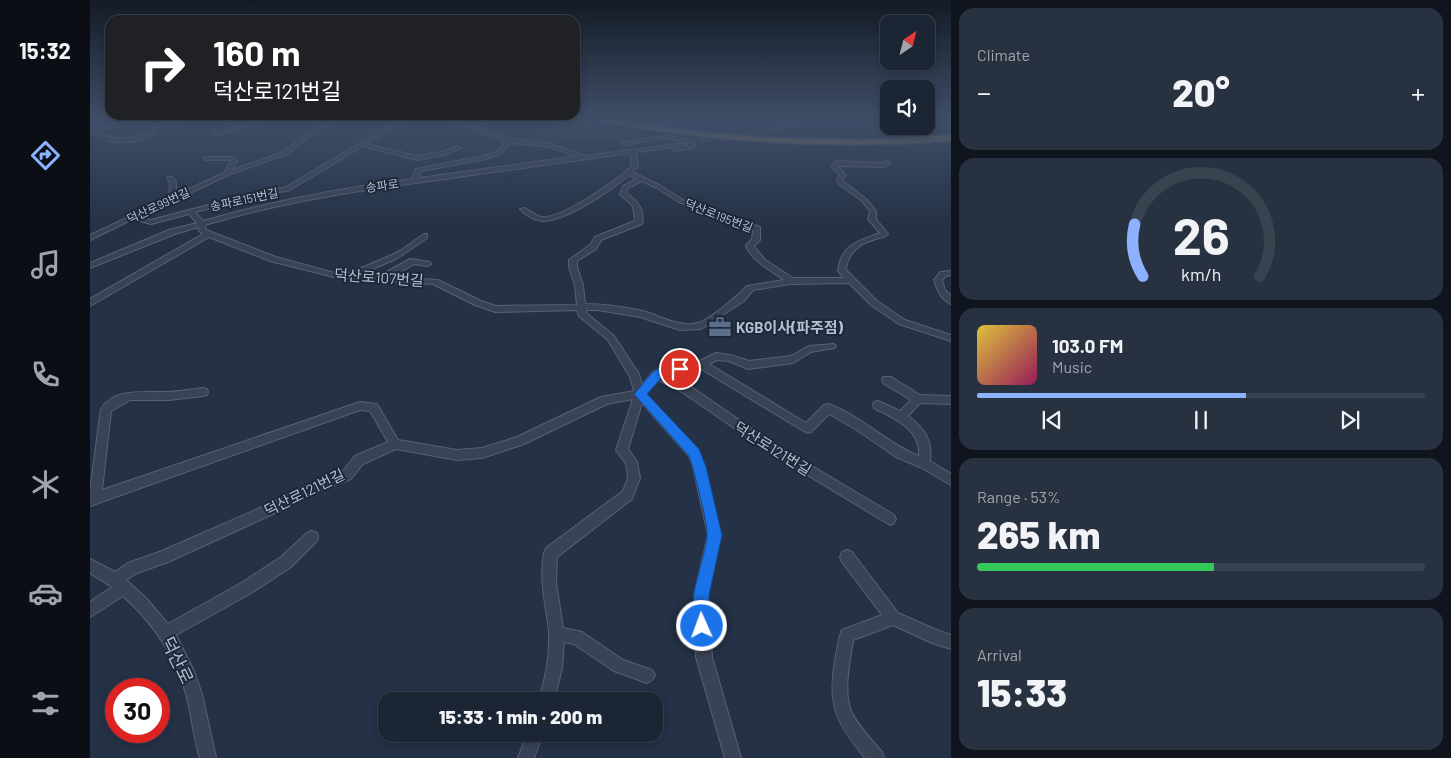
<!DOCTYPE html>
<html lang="en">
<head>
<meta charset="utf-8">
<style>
	:root { --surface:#1b2534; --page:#283140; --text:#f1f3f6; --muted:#a0a5ac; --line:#39424f; --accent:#8cb1ff }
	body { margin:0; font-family:Barlow,"Noto Sans KR",sans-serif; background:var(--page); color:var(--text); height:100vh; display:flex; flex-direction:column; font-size:19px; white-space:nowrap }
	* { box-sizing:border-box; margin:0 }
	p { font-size:16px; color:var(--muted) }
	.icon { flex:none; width:28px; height:28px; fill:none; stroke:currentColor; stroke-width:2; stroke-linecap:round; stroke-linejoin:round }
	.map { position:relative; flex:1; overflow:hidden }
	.panel { display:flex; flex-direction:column; gap:8px; padding:8px; background:#0f141d; width:500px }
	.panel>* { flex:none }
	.guide { position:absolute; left:15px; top:15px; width:475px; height:105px; border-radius:15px; box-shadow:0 2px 8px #0003,0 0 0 1px var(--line); background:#202124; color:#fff; overflow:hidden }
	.needle { width:32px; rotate:35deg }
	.buttons { position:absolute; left:790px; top:15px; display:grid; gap:10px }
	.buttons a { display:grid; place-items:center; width:55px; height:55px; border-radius:10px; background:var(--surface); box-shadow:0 2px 8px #0003,0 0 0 1px var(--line); font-size:25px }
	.speed { position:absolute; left:15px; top:678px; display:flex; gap:10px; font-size:25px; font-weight:700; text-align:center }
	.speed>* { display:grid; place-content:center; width:65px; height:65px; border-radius:50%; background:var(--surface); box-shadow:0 2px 8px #0003,0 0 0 1px var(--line); line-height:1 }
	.speed .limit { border:8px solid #d22; background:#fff; color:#111 }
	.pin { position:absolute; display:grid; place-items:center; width:42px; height:42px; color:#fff; margin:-21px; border:2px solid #fff; border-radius:50%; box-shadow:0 1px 5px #0007 }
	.me { position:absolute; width:55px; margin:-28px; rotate:358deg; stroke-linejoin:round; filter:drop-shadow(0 0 4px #0008) }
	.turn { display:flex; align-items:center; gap:18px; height:105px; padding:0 25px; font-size:22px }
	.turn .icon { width:65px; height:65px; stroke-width:2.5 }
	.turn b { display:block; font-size:35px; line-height:42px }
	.big { font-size:38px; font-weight:800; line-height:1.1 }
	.panel .card { flex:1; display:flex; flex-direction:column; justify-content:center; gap:8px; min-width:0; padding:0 18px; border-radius:15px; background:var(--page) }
	.panel .dial { align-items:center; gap:0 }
	.dial svg { height:130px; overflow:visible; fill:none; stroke:var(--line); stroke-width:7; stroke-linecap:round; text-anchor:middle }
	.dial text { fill:var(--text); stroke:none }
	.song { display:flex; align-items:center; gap:15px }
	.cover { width:60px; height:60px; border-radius:8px; background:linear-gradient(135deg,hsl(50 70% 55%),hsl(330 70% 35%)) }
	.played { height:5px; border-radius:2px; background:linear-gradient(90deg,var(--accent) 60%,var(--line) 60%) }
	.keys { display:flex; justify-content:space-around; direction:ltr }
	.heat { display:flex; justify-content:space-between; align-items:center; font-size:28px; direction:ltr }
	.charge { height:8px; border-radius:4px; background:linear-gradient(90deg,#34c759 53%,var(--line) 0) }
	.trip { position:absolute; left:288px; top:692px; width:285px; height:50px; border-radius:15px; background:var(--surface); box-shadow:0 2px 8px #0003,0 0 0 1px var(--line); font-weight:800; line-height:50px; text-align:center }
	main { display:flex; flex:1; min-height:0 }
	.menu { display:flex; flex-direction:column; width:90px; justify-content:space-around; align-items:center; background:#0b0f15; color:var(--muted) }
	.menu .icon { width:35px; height:35px }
	.menu .on { color:var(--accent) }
	.menu b { font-size:22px; color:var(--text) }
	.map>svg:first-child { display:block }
	.green { fill:#274147 }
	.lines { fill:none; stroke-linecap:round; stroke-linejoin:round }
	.minor-tunnel { stroke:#3a465b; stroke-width:5.5; stroke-dasharray:5.5 3; stroke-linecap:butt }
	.minor-casing { stroke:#586173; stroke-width:2 }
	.highway-casing { stroke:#444e60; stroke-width:3 }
	.minor { fill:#394355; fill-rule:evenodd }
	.highway { fill:#7c7055; fill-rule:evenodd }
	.route { fill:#1a73e8; stroke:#114b97 }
	.labels { text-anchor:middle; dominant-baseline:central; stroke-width:4; stroke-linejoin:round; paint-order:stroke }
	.far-street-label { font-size:12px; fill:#b7bfcf; stroke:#1e283b }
	.street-label { font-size:15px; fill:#b7bfcf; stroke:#1e283b }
	.poi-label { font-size:15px; font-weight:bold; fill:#b7bfcf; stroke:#1e283b; text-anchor:start }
	.near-street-label { font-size:18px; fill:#b7bfcf; stroke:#1e283b }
</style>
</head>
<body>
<main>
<nav class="menu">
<b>15:32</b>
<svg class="icon on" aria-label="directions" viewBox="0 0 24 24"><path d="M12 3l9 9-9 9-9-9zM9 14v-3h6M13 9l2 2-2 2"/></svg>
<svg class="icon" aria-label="music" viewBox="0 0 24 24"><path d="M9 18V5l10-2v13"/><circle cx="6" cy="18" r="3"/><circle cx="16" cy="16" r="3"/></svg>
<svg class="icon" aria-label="phone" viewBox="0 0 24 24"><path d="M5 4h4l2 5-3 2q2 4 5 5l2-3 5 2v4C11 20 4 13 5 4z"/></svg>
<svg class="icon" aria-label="climate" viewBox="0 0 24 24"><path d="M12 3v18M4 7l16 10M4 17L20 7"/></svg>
<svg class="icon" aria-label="car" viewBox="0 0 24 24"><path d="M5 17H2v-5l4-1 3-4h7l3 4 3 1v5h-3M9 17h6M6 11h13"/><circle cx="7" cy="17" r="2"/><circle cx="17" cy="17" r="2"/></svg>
<svg class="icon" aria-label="filters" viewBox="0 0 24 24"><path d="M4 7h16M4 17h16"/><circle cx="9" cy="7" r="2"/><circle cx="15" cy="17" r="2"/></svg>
</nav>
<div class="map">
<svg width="861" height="758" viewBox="0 0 861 758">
	<rect width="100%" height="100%" fill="#243146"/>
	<path class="green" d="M478,121l23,3 5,9 12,2 10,-1v-4c9,-1 18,-2 26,5v3l-13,10 -10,-1 -13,-6 -51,2 -39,-4z"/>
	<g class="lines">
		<polyline class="minor-tunnel" points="593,144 687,128"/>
		<defs>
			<g id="minor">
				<path d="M40,119c10,0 16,5 27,5 9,0 18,-5 28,-5l-28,9 -25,-6 -35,10c24,11 34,6 57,-1l3,2 -23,9h-24l-20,-8v-2l7,-4z"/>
				<polygon points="167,119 183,119 170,122 128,135 123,134"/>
				<path d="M241,119h8l-22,12 -30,23 -59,21 -89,42 12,3 119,-31 14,-1 117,-69h7l-41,25 50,12 24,-4 17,-6 3,2 -17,7 -27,5 -54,-14 -75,45 -18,2 -75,19 8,9c69,-20 138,-33 209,-42l4,-10 67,-13 13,-4 9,-10 -42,-17 -23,-6h10l17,4 43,16 38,4 37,13 100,-13v2l-2,1 -47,6 2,14 -6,6 29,14 22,14 77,27v13l-6,6 11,14 28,18h51l-6,-7c3,-27 21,-30 42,-38l-12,-14 2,-8 -8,-10 -23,-17 -2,-5 3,-4 -9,-9 5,-5 47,2 4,-2 3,2 -6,4 -47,-1 9,9 -3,4 1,3 22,17 10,12v8l12,15c-5,4 -9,4 -15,6 -15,4 -26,15 -27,30l31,31 28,19 46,15v6l-52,-17 -28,-19 -22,-22 -58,1 -38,6 -9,11 -43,28 -21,1 -40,-13 -42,-7h-12v3l28,23 25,38 3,11 11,-13 12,-6 26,-1 25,-12 14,2 19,6 42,-5 18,-10 25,-2 2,2 -2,2 -23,4 -18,11 -45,6 -19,-8 -12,-1 -8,4 97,59 18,-18 4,-1c33,11 59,40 91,52 2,-27 -24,-37 -45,-48l-1,-3 1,-3 4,-1 22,10 11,-11 -28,-17 -1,-3 1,-3h8l29,18 31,1v8l-31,-1 -12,13c16,12 25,24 22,45l21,13v11l-31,-18 -24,-10 -39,-27 -28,-16 -18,18 -4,1 -106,-64c-12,6 -25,0 -35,6l24,11 78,54 126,75 2,4 -2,4 -4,2 -130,-79 -78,-54 -24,-12 -12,14 52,56 7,17 15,68 -12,60 4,62 29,101h-16l-29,-101 -2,-62 14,-60 -15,-68 -4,-11 -47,-53 -14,46 9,13 3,16 -8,21 -75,58 -1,26 7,45 19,4 41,28 29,10 3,5 -3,5 -5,3 -33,-12 -40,-27 -10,-2 -2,26 -8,33h-16c8,-22 12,-46 11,-70 -3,-26 -10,-51 -5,-78l2,-5 77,-57 5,-13 -2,-14 -10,-14 17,-51 -26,5 -83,40 -42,14 -25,2 -61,-11 -33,15 -12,15 -40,16 -27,14 -116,53 -31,11 -11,7 20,18 22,26 75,-42 38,-25 26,-24 5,-2 5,2 1,4 -1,4 -26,26 -38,25 -77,43 17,34 9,25 14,64h-16c-7,-21 -8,-43 -14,-64 -11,-39 -33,-71 -63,-98l-33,21v-15l22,-15 -22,-14v-14l25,13 13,-9 34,-12 114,-50 27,-14 40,-16 12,-15 33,-14 -18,-31 -10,-1 -270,96v-15l11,-82c13,-22 45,-16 66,-17 12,0 24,-3 36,-4l4,1 1,3 -1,3 -4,1 -34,4h-39l-19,11 -9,79 258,-88 17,2 21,36 59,10 25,-2 35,-11 84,-40 33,-6 -4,-14 -22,-37 -29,-24 -2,-6 -82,2 -20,-7 -42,-21 -95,-6 -68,-17 -61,-24 -119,69v-7l113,-65 -4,-3 -1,-4 -23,7 -85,34v-5l79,-33 28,-7 -8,-9 -38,10 -18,-5 -43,21v-5l79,-37 1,-16 -3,-4 1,-1h4l4,5v13l48,-22 7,-12 -2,-1h-23l-3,-2 1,-1h28l5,4 -5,9 51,-18 30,-23zM420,143l35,3 33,10 -159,22 2,-7 65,-12 14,-5zM540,153l2,13c-15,14 -70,53 -90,51 -6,-1 -12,-6 -17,-9l-5,1c6,6 14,12 23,12 25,-1 67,-30 86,-46l8,4 -14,7 -3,8 13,12 2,15 -40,16 -5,8 -21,15v7l6,18 2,20 -81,1 -15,-5 -43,-21 -46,-3 22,-13 13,2 4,-2 -1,-2 -20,-3 -22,12 -4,5 -26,-1 38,-16 31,-21v-4h-3l-24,17 -15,7 -38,16h-9l-62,-17 -65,-25 -5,-2 -1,-5c70,-21 140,-33 211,-42 71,-10 143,-20 214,-30zM552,181l15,7 22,14 74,28 -1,9 -6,7c8,17 24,23 38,34l-37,6c-8,9 -38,34 -49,37 -18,5 -38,-7 -55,-12 -19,-4 -39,-7 -58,-7l-2,-19 -6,-18v-6l19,-12 5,-9 41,-16c3,-14 -4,-23 -16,-31l2,-5z"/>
				<polygon points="710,119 718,119 689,129 684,128"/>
				<path d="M580,136l18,4 7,5 -2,3 -17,3 -2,-1v-2l15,-3c-17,-12 -45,-3 -64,0l-3,-2 29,-6z"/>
				<path d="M861,271v4l-5,1 -4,4 3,10 6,6v8c-10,-5 -14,-14 -17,-24l6,-8z"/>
				<path d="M757,550l5,2 46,61 36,16 17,6v14l-19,-6 -39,-18 -40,15c-3,22 -10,49 -2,71 7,15 20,28 31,41l2,6h-19c-28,-34 -38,-53 -30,-97 2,-11 3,-22 7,-31l40,-15 -40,-53 -2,-5 2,-5z"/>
				<polygon points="437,734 453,734 444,758 428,758"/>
			</g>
			<path id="highway" d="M505,119h17l74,12 88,7 89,2 88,-5v6c-119,8 -235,2 -352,-20z"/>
		</defs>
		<use href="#minor" class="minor-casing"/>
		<use href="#highway" class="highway-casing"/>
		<use href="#minor" class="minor"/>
		<use href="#highway" class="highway"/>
	</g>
	<linearGradient id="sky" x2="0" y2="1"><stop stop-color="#141b26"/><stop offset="0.53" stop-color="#3f4e68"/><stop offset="1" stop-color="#3f4e68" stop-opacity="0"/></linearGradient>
	<rect width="861" height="225" fill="url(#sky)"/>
	<path class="route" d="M578,364l12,1 5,4 -1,3 -14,1 -9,5 -14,16 52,55 7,18 16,68 -13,60 2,31 -3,6 -6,2 -5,-2c-13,-31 7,-65 10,-96 1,-14 -11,-53 -14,-69l-4,-11 -55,-62 19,-22z"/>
	<defs>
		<symbol id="office-bare" viewBox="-9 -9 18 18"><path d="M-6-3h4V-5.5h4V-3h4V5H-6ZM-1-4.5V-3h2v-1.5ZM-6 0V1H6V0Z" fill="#5c6f8a" stroke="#1e283b" stroke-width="2.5" paint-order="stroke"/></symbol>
	</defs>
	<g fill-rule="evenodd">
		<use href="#office-bare" x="614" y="311" width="32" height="32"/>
	</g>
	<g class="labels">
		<g class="far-street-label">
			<text transform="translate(292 185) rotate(-8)">송파로</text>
			<text transform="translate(154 199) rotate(-12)">송파로151번길</text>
			<text transform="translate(68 205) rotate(-25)">덕산로99번길</text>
			<text transform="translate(629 215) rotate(21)">덕산로195번길</text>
		</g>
		<g class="street-label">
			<text transform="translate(289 277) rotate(4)">덕산로107번길</text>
			<text transform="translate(683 448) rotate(32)">덕산로121번길</text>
			<text transform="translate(214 492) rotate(-26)">덕산로121번길</text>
		</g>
		<g class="poi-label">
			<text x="646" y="327">KGB이사(파주점)</text>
		</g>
		<g class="near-street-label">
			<text transform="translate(88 660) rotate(64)">덕산로</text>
		</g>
	</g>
</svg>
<div class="buttons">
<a><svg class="needle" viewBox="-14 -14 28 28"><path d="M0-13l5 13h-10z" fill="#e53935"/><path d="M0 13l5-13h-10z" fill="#a0a5ac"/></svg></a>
<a><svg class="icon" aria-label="sound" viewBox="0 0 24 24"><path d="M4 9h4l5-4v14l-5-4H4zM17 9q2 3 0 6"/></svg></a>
</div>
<div class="speed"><div class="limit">30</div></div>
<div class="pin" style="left:590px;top:369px;background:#d93025"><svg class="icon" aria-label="arrive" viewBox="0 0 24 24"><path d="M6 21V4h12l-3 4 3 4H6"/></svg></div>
<svg class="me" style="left:612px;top:626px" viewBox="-20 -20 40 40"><circle r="17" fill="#1a73e8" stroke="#fff" stroke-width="3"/><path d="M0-11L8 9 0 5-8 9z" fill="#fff"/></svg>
<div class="trip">15:33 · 1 min · 200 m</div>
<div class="guide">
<div class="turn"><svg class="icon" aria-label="right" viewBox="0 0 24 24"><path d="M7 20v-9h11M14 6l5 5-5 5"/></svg><div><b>160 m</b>덕산로121번길</div></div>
</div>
</div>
<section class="panel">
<div class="card"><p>Climate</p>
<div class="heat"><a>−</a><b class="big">20°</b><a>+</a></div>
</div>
<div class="card dial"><svg viewBox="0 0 100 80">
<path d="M14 69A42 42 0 1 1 86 69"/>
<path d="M14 69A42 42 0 0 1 9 37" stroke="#8cb1ff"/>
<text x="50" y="56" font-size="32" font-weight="700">26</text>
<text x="50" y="72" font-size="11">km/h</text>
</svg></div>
<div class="card">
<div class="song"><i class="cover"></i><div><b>103.0 FM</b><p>Music</p></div></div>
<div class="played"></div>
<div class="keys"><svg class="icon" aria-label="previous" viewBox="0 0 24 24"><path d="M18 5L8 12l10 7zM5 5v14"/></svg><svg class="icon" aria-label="pause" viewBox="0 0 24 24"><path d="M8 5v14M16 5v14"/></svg><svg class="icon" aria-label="next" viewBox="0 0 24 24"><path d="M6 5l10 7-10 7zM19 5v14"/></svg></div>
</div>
<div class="card"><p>Range · 53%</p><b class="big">265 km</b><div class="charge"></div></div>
<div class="card"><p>Arrival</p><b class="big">15:33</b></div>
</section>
</main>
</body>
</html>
